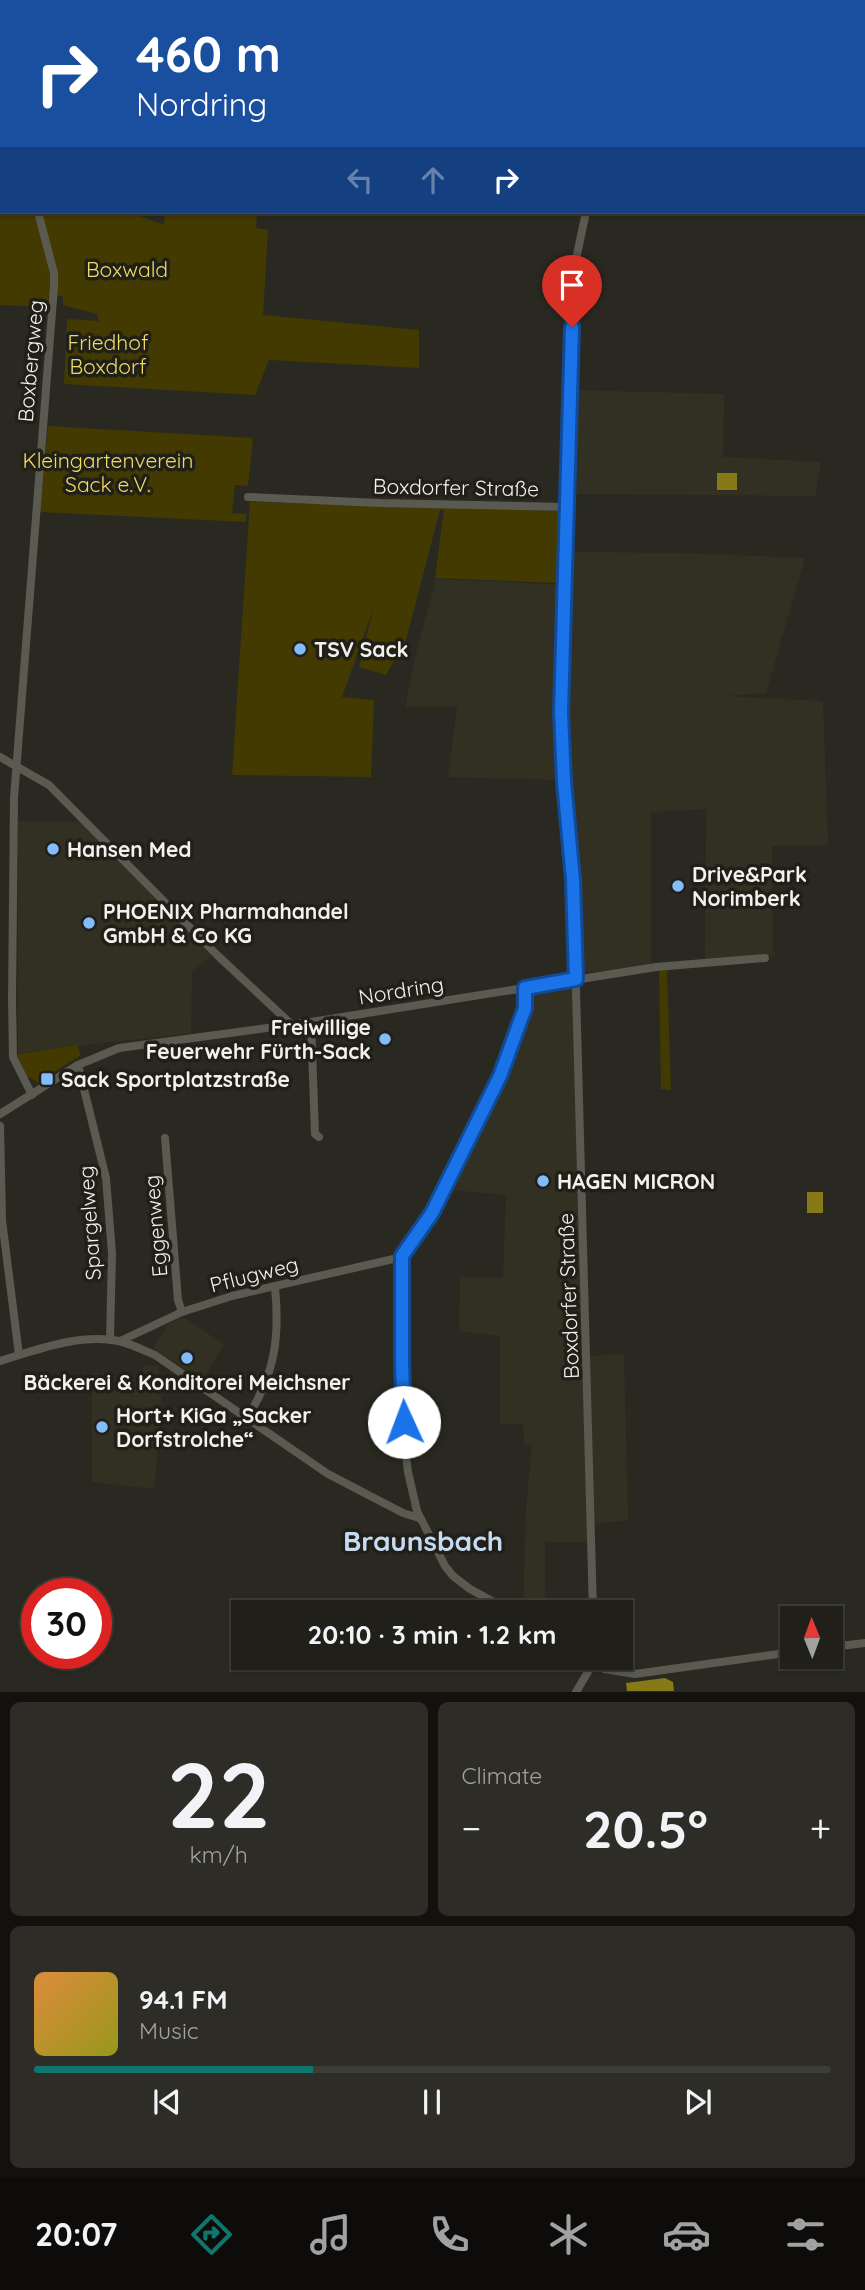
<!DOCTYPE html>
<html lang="en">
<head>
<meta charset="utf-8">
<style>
	:root { --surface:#201f19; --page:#2d2c26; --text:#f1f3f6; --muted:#a2a2a2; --line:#3d3d38; --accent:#0f766e }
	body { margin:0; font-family:Quicksand,sans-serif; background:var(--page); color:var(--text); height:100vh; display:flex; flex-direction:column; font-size:26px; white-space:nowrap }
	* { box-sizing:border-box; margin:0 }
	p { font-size:23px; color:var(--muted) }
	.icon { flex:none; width:38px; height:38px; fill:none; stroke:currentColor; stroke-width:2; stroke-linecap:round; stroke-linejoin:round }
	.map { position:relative; height:1692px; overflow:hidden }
	.drawer { display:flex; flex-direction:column; gap:10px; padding:10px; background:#12110e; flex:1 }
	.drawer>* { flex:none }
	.banner { position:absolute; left:0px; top:0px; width:866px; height:214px; box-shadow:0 2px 5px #0004,0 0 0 2px var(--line); background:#1a4fa0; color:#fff; overflow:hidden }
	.needle { width:46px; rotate:359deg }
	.fabs { position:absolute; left:780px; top:1606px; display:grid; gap:14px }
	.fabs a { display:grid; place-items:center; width:63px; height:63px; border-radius:0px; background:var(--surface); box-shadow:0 2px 5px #0004,0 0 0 2px var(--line); font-size:35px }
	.speed { position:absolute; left:21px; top:1578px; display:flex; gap:14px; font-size:35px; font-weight:700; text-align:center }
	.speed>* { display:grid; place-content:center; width:91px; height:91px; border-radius:50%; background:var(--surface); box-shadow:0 2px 5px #0004,0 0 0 2px var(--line); line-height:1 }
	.speed .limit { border:10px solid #d22; background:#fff; color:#111 }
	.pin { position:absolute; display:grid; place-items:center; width:60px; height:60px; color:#fff; margin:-72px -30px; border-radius:50% 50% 50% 0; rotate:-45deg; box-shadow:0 0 7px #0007 }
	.pin .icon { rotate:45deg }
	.me { position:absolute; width:77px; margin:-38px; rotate:358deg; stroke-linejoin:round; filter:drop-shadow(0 0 5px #0008) }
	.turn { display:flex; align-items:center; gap:24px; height:147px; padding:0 21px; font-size:32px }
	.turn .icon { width:91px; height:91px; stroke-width:2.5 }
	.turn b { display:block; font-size:49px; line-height:60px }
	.lanes { display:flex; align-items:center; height:66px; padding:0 21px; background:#0003; justify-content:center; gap:35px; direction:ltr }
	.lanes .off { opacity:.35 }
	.big { font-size:52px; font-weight:700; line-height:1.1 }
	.drawer .card { flex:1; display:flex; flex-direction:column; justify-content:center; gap:10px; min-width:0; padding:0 24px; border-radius:10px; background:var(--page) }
	.drawer .dial { align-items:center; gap:0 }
	.dial b { font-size:91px; line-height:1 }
	.song { display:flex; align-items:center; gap:21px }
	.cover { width:84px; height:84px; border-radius:10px; background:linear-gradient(135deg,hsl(30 70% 55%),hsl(60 70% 35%)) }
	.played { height:7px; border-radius:4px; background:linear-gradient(90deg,var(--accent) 35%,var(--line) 35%) }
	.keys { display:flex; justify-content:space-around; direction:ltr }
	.heat { display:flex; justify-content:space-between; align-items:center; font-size:38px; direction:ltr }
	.drawer .tiles { flex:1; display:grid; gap:10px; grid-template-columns:1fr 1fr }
	.card:last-child { grid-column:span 2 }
	.trip { position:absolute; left:231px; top:1600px; width:402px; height:70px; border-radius:0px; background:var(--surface); box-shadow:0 2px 5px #0004,0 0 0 2px var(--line); font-weight:700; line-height:70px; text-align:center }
	.tab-bar { display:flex; height:112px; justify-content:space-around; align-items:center; background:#0d0c0a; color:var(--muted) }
	.tab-bar .icon { width:49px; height:49px }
	.tab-bar .current { color:var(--accent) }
	.tab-bar b { font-size:32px; color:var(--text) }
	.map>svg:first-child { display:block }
	.built { fill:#323022 }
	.green { fill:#423a00 }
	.water { fill:#877916 }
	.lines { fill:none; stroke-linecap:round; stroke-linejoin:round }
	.minor { stroke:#5b5a51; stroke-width:8 }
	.route-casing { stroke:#114b97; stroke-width:18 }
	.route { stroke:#1a73e8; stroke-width:12 }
	.poi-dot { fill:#82bcfa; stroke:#201f18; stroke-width:2.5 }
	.labels { text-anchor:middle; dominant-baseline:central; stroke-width:7; stroke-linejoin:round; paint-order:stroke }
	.park-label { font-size:21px; fill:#eedc62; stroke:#201f18 }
	.street-label { font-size:21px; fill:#f2f1ec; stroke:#201f18 }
	.poi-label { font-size:21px; font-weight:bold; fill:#f2f1ec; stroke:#201f18; text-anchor:start }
	.district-label { font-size:28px; font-weight:bold; fill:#c5dbf2; stroke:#201f18 }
</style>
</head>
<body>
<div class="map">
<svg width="865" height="1692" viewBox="0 0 865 1692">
	<rect width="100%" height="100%" fill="#2a2921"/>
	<g class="built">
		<polygon points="574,390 724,394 723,457 821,462 815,496 571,494"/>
		<polygon points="570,552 680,553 805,558 766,693 725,696 823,701 828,845 772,846 773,955 705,960 706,809 651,812 651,965 586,973 581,967 579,895 566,785 561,780 448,777 457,707 405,707 416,653 436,579 568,585"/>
		<polygon points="18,821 81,822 211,956 192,972 191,1033 18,1053"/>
		<polygon points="574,985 585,1356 624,1354 628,1520 594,1524 588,1542 545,1542 545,1612 523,1612 526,1507 532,1445 524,1445 523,1424 500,1424 500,1336 459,1331 460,1277 503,1278 506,1195 451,1190 532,990"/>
		<polygon points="183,1317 224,1344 203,1381 153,1348 169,1323"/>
		<polygon points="143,1365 159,1366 158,1381 162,1381 160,1426 154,1489 92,1482 92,1373 113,1374 112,1390 123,1391 123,1388 139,1389 140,1374 143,1373"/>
	</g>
	<g class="green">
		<polygon points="0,139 2,139 2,212 130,212 164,225 165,212 257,212 256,228 268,230 263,315 419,330 419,368 269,360 255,395 64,384 67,319 99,321 97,314 63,305 63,296 49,295 48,307 0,305"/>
		<polygon points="48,426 253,438 248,486 235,485 232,513 246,514 246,522 40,512"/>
		<polygon points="250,502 560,511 558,583 435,578 444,510 440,510 406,640 386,675 359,667 373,610 342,697 374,700 371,777 232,775"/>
		<polygon points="659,969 667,969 671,1090 661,1089"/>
		<polygon points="77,1045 81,1055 38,1082 26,1076 17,1054"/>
	</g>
	<g class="water">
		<rect x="717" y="473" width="20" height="17"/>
		<rect x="807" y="1192" width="16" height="21"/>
		<polygon points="665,1678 673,1682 674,1691 627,1691 626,1683"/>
	</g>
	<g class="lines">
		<g class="minor">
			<polyline points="605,0 605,2"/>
			<polyline points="49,2 49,0"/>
			<polyline points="586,212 575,264 572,327 560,712 564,782 573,880 593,1612"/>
			<polyline points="248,497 380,503 567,507"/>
			<polyline points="0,757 49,785 216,954 292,1025"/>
			<polyline points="311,1022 315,1134 319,1137"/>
			<polyline points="78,1065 106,1178 112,1253 110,1340"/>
			<polyline points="32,1095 13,1057 12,1000 14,798 54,287 54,273 38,212"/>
			<polyline points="0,1114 78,1065 119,1048 311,1022 656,967 765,958"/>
			<polyline points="0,1126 2,1220 19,1355"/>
			<polyline points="165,1138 178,1300 182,1312"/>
			<polyline points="120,1341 182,1312 232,1296 402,1257"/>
			<path d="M0,1361c36,-11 80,-28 119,-20 12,3 24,9 36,14l173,119 75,39 16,5"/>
			<path d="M247,1418c28,-44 33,-80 28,-131"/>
			<polyline points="512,1612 470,1589 453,1576 445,1566 417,1511 408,1472 404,1439 402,1361 402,1257 432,1213 500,1076 525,1008 525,988"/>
			<polyline points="831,1647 865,1643"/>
			<polyline points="579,1657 604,1669 635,1674 793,1652"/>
			<polyline points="576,1692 592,1665 593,1657"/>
		</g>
	</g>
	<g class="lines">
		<defs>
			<polyline id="route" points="404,1422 402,1361 402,1256 432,1213 500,1076 525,1008 525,988 576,979 573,880 564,782 561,712 572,327"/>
		</defs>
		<use href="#route" class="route-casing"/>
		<use href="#route" class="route"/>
	</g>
	<g class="poi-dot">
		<circle cx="300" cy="649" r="7"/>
		<circle cx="53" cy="849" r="7"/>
		<circle cx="678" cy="886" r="7"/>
		<circle cx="89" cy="923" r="7"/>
		<circle cx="385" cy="1039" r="7"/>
		<rect x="40" y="1072" width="14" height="14" rx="3.5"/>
		<circle cx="543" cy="1181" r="7"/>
		<circle cx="187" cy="1358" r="7"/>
		<circle cx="102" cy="1427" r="7"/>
	</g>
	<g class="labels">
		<g class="park-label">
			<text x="127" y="269">Boxwald</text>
			<text x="108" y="342">Friedhof<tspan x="108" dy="24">Boxdorf</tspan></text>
			<text x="108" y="460">Kleingartenverein<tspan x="108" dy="24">Sack e.V.</tspan></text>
		</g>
		<g class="street-label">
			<text transform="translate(30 361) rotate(-85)">Boxbergweg</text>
			<text transform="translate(456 487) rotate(1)">Boxdorfer Straße</text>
			<text transform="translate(401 990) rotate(-9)">Nordring</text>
			<text transform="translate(89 1223) rotate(-94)">Spargelweg</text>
			<text transform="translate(155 1226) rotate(-95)">Eggenweg</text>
			<text transform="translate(254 1274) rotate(-14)">Pflugweg</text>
			<text transform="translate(568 1296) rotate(-92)">Boxdorfer Straße</text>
		</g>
		<g class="poi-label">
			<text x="314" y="649">TSV Sack</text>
			<text x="67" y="849">Hansen Med</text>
			<text x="692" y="874">Drive&amp;Park<tspan x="692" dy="24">Norimberk</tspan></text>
			<text x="103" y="911">PHOENIX Pharmahandel<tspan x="103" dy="24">GmbH &amp; Co KG</tspan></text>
			<text x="371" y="1027" text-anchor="end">Freiwillige<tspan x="371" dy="24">Feuerwehr Fürth-Sack</tspan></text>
			<text x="61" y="1079">Sack Sportplatzstraße</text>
			<text x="557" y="1181">HAGEN MICRON</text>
			<text x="187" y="1382" text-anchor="middle">Bäckerei &amp; Konditorei Meichsner</text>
			<text x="116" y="1415">Hort+ KiGa „Sacker<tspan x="116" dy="24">Dorfstrolche“</tspan></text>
		</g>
		<g class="district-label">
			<text x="423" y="1540">Braunsbach</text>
		</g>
	</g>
</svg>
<div class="fabs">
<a><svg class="needle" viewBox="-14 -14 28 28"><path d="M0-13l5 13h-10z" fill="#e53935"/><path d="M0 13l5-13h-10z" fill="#a2a2a2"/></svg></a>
</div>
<div class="speed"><div class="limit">30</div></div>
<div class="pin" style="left:572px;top:327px;background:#d93025"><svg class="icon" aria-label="arrive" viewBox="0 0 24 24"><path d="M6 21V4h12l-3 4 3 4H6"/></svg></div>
<svg class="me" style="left:404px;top:1422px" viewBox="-20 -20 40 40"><circle r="19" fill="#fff"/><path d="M0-13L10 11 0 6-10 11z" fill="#1a73e8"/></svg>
<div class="trip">20:10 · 3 min · 1.2 km</div>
<div class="banner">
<div class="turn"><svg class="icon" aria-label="right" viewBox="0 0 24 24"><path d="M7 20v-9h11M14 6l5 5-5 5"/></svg><div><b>460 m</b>Nordring</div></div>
<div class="lanes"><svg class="icon off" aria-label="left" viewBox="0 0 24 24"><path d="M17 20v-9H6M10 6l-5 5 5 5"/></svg><svg class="icon off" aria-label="ahead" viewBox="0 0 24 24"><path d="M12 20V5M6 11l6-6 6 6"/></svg><svg class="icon" aria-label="right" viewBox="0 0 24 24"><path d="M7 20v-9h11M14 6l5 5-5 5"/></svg></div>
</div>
</div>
<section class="drawer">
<div class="tiles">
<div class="card dial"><b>22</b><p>km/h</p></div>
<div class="card"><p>Climate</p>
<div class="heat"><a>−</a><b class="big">20.5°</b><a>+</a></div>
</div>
<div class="card">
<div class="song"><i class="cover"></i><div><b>94.1 FM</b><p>Music</p></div></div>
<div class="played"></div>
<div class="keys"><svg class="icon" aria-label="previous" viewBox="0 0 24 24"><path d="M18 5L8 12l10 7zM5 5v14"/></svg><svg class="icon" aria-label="pause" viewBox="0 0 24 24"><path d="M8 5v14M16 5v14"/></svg><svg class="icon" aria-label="next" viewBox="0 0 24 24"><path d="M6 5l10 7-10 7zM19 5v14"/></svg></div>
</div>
</div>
</section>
<nav class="tab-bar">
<b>20:07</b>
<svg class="icon current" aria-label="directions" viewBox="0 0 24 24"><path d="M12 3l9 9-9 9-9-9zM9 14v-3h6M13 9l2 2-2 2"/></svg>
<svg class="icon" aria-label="music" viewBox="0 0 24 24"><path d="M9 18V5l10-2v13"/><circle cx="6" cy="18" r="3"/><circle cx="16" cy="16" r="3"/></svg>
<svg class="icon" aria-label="phone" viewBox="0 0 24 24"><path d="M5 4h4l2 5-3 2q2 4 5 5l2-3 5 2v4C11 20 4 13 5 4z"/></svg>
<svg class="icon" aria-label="climate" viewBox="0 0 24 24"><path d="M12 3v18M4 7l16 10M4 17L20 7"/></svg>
<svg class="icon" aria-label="car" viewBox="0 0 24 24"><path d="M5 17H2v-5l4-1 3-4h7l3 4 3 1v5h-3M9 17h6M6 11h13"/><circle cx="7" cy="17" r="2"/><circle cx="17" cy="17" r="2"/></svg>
<svg class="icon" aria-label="filters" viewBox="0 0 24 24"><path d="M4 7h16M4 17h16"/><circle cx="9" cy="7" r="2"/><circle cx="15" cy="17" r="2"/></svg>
</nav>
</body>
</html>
